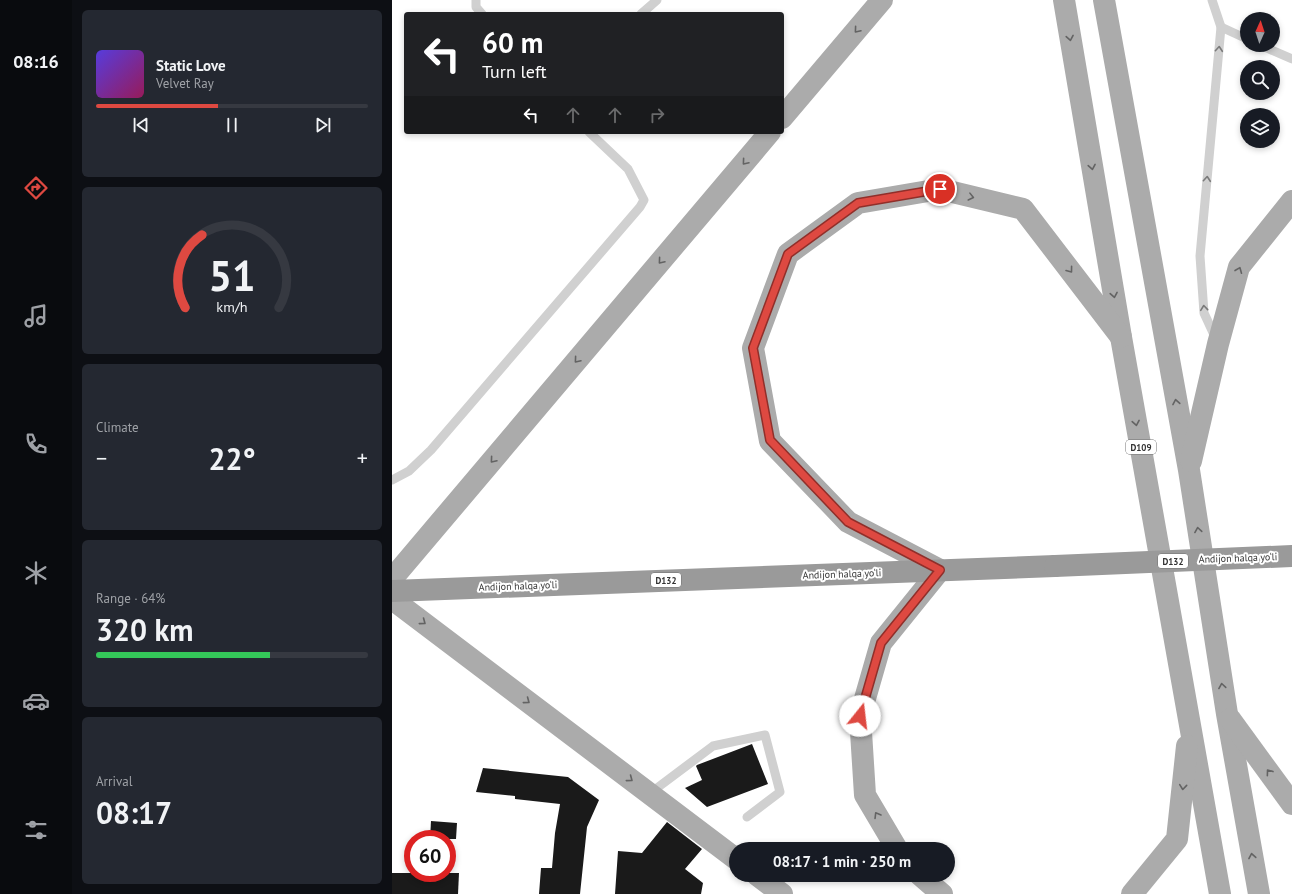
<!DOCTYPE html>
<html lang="en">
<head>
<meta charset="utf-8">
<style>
	:root { --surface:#171b24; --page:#242831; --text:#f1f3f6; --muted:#9ea1a6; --line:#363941; --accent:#de4941 }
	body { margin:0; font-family:"PT Sans",sans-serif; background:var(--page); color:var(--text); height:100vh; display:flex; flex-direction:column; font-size:15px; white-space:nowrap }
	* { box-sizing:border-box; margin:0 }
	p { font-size:13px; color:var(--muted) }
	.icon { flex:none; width:22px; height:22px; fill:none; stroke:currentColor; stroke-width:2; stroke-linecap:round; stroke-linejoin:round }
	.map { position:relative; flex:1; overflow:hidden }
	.side { display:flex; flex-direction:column; gap:10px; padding:10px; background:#0d0f14; width:320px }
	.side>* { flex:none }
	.banner { position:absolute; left:12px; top:12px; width:380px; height:122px; border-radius:4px; box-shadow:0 2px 6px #0003; background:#202124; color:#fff; overflow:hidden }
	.needle { width:26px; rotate:3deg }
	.controls { position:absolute; left:848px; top:12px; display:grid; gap:8px }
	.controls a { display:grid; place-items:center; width:40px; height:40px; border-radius:50%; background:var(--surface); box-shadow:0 2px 6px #0003; font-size:20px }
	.speed { position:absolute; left:12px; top:830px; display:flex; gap:8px; font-size:20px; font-weight:700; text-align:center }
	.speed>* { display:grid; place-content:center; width:52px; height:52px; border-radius:50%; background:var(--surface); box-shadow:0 2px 6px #0003; line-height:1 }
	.speed .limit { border:6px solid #d22; background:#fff; color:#111 }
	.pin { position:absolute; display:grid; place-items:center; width:34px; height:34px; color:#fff; margin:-17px; border:2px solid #fff; border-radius:50%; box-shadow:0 1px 4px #0007 }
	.me { position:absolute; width:44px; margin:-22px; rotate:16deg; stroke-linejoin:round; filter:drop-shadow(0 0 3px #0008) }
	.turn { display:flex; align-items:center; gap:14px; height:84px; padding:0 12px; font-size:18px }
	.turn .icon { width:52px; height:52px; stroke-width:2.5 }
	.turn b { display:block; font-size:28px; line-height:34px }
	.lanes { display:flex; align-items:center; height:38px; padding:0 12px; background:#0003; justify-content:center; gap:20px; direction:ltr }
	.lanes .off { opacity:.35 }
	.big { font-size:30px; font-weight:800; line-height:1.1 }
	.side .tile { flex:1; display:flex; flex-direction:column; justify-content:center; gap:6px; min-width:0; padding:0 14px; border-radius:6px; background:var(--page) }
	.side .dial { align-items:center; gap:0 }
	.dial svg { height:104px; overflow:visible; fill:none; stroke:var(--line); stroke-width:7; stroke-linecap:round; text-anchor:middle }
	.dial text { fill:var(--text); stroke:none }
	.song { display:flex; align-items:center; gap:12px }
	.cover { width:48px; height:48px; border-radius:6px; background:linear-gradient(135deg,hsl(250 70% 55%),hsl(330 70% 35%)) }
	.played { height:4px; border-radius:2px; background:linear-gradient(90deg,var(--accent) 45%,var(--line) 45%) }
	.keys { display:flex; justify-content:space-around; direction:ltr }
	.heat { display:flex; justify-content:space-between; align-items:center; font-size:22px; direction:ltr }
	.charge { height:6px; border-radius:3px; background:linear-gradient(90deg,#34c759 64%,var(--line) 0) }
	.trip { position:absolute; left:337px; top:842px; width:226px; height:40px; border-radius:20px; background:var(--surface); box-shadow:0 2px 6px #0003; font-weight:800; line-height:40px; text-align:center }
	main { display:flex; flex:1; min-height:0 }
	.tabs { display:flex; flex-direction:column; width:72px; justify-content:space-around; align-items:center; background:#090b0e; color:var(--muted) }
	.tabs .icon { width:28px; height:28px }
	.tabs .on { color:var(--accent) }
	.tabs b { font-size:18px; color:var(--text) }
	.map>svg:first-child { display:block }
	.building { fill:#1a1a1a }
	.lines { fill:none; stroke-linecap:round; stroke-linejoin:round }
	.lane { stroke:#d0d0d0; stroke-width:9 }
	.primary { stroke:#ababab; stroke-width:22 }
	.highway { stroke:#9a9a9a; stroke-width:22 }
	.highway-bridge { stroke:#9a9a9a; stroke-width:22 }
	.oneway { stroke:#636363 }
	.oneway2 { stroke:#7a7a7a }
	.route-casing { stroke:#902f2a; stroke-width:10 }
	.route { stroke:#de4941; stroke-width:7 }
	.labels { text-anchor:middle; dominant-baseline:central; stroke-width:4; stroke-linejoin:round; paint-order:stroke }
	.shield { fill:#fff; stroke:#707070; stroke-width:1 }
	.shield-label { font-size:9px; font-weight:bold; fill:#333 }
	.street-label { font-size:10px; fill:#333; stroke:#fff }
</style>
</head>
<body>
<main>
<nav class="tabs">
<b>08:16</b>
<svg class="icon on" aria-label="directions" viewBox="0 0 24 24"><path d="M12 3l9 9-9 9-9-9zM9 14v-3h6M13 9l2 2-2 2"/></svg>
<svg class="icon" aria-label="music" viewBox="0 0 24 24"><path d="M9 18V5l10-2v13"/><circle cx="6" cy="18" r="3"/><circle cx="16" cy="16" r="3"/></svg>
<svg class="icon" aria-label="phone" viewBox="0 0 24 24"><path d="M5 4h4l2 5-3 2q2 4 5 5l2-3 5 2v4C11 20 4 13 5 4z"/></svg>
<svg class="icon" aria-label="climate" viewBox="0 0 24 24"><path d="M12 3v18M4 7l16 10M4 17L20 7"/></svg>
<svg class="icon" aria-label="car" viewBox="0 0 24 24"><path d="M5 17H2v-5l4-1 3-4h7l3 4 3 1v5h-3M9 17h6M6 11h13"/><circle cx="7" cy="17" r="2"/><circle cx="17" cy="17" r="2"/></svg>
<svg class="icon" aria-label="filters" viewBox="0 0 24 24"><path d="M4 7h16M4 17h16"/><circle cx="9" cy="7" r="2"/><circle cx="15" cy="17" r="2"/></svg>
</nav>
<section class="side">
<div class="tile">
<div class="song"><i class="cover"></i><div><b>Static Love</b><p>Velvet Ray</p></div></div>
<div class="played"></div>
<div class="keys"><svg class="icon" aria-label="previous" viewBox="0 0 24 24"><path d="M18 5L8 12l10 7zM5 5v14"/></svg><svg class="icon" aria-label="pause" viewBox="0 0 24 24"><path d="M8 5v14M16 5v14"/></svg><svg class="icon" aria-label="next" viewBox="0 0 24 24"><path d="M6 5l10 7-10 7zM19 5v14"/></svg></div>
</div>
<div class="tile dial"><svg viewBox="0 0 100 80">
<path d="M14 69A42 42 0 1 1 86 69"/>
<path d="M14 69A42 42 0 0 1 27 13" stroke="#de4941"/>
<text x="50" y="56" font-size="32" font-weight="700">51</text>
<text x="50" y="72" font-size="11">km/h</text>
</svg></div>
<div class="tile"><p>Climate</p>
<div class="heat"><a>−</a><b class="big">22°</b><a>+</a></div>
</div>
<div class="tile"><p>Range · 64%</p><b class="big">320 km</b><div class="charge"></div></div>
<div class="tile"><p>Arrival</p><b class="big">08:17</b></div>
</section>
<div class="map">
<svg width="900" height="894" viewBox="0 0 900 894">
	<rect width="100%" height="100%" fill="#fff"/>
	<g class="building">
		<polygon points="360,744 376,784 315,807 293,788 310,780 304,766 305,765"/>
		<polygon points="91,768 176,777 207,800 195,827 188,894 147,894 149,868 160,868 163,833 168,804 123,799 123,796 84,792"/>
		<polygon points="39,821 65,823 64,839 38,839"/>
		<polygon points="275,822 310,849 293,869 311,883 309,894 223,894 226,851 250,853"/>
		<polygon points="0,873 67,873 66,894 0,894"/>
	</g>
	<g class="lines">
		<g class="lane">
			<polyline points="84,0 84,7 90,14"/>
			<polyline points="820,0 829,27 808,256 812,313 824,339"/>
			<polyline points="249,14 265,0"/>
			<polyline points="829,27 855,39"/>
			<polyline points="868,45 900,59"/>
			<polyline points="0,480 17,471 39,450 248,207 252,200 236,169 197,132"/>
			<polyline points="257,794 321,746 373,735 388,792 355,817"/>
		</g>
		<g class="primary">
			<polyline points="672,0 729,337 828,894"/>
			<polyline points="712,0 797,470 835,714 867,894"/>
			<polyline points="390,118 490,0"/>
			<polyline points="799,461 826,344 847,267 900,201"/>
			<polyline points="0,579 378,132"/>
			<polyline points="0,599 344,859"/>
			<polyline points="838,719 900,804"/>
			<polyline points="505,849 473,795 468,716 489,643 548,570 456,522 378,441 361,348 396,254 466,203 548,189 631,209 729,337"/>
			<polyline points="365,875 390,894"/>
			<polyline points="528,875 550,894"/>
			<polyline points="740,894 785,839 795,746"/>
		</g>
		<polyline class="highway" points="0,591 663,566"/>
		<polyline class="highway-bridge" points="663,566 900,556"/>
	</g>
	<defs><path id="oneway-chevron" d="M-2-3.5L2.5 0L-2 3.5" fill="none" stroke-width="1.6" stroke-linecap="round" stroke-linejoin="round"/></defs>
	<g class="oneway">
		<use href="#oneway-chevron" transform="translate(465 30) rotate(130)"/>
		<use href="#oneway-chevron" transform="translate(678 38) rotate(80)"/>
		<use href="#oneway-chevron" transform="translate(353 162) rotate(130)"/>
		<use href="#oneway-chevron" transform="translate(700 167) rotate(80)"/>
		<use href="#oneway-chevron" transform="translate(579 197) rotate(14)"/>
		<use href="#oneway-chevron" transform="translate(269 261) rotate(130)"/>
		<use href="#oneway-chevron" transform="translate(678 270) rotate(53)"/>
		<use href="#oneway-chevron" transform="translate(847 270) rotate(-68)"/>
		<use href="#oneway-chevron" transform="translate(722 295) rotate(80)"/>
		<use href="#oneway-chevron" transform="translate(185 360) rotate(130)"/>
		<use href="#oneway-chevron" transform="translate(784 402) rotate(-100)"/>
		<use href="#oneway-chevron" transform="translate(744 423) rotate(80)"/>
		<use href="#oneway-chevron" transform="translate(101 460) rotate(130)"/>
		<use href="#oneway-chevron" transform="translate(806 530) rotate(-99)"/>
		<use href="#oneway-chevron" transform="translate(31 622) rotate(37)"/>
		<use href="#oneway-chevron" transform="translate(830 686) rotate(-99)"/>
		<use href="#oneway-chevron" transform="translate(135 701) rotate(37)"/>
		<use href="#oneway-chevron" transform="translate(877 772) rotate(-126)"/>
		<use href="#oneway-chevron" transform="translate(238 779) rotate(37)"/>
		<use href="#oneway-chevron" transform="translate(791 787) rotate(96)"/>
		<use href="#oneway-chevron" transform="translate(485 815) rotate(-121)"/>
		<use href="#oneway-chevron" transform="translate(860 856) rotate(-100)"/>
	</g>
	<g class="oneway2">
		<use href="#oneway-chevron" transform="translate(827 49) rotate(-85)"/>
		<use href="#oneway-chevron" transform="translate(815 179) rotate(-85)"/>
		<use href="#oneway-chevron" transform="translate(812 308) rotate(-96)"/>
	</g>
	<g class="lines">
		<defs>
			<polyline id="route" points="468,716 489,643 548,570 456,522 378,440 361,348 396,254 466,203 548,189"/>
		</defs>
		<use href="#route" class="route-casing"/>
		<use href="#route" class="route"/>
	</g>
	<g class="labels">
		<g class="shield">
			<rect x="734" y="440" width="30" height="14" rx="3"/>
			<rect x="766" y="554" width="30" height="14" rx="3"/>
			<rect x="259" y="573" width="30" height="14" rx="3"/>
		</g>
		<g class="shield-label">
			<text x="749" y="447">D109</text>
			<text x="781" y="561">D132</text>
			<text x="274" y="580">D132</text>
		</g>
		<g class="street-label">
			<text transform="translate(846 558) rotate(-2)">Andijon halqa yo‘li</text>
			<text transform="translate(450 574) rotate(-2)">Andijon halqa yo‘li</text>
			<text transform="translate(126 586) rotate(-2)">Andijon halqa yo‘li</text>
		</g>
	</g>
</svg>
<div class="controls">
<a><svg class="needle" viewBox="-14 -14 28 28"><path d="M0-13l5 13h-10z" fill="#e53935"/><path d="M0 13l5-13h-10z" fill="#9ea1a6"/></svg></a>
<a><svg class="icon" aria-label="search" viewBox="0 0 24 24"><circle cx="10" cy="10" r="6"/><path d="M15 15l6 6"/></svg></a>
<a><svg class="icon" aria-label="layers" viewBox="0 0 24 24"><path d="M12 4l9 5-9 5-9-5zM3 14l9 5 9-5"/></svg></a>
</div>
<div class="speed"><div class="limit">60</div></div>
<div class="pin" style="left:548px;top:189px;background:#d93025"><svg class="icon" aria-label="arrive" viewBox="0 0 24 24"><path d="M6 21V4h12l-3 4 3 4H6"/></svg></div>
<svg class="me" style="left:468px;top:716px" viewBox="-20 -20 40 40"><circle r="19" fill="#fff"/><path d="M0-13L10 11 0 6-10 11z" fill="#de4941"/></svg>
<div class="trip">08:17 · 1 min · 250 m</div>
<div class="banner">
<div class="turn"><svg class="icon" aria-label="left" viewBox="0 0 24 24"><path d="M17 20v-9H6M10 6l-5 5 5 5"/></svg><div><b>60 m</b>Turn left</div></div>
<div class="lanes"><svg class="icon" aria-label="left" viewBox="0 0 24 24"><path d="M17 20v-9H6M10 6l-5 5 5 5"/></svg><svg class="icon off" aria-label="ahead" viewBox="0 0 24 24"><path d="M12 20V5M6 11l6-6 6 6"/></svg><svg class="icon off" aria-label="ahead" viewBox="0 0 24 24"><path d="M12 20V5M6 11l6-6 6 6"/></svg><svg class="icon off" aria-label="right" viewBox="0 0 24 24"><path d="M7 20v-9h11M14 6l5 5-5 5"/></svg></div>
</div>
</div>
</main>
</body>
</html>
